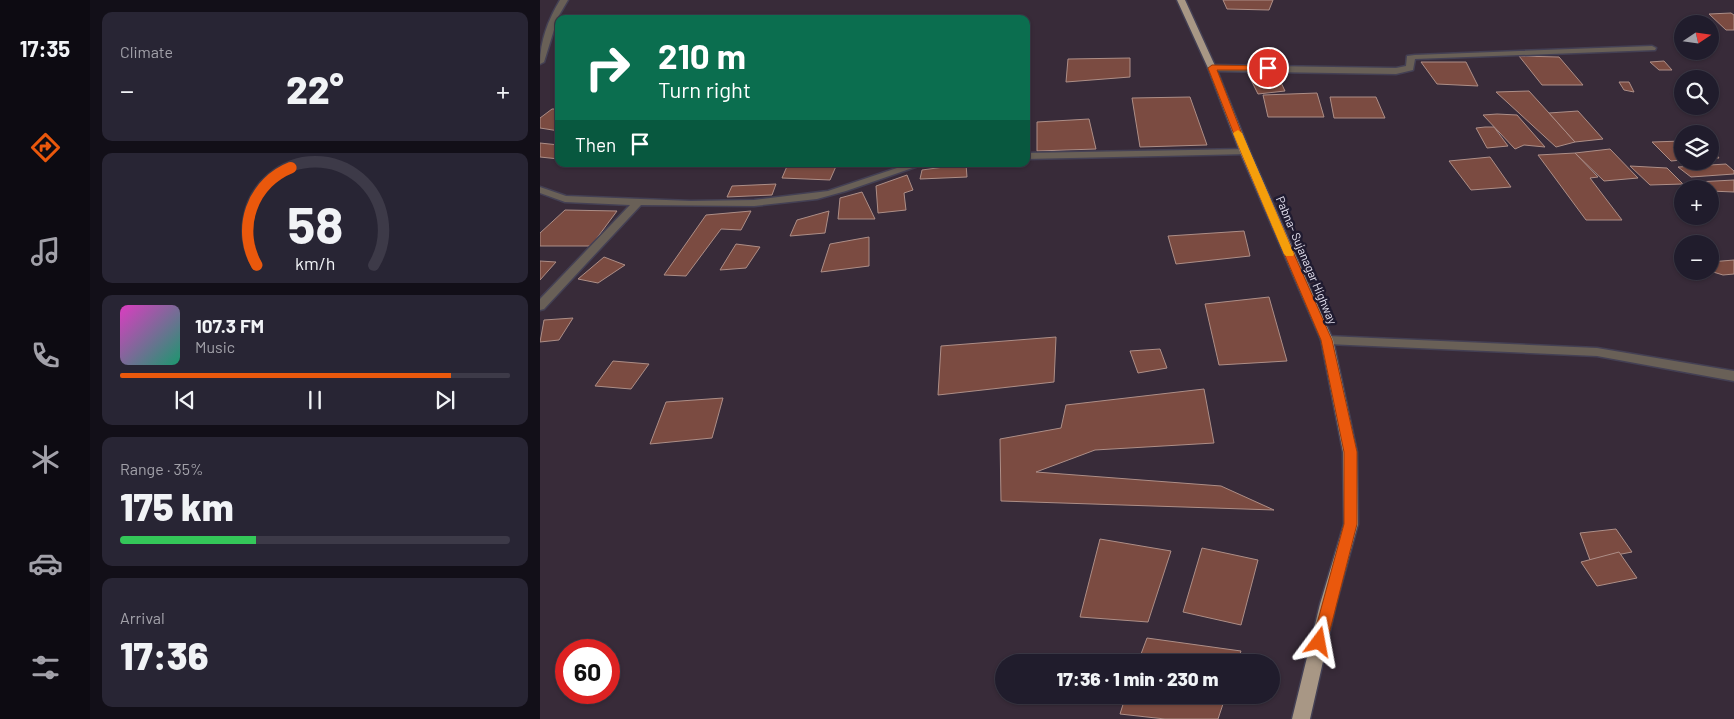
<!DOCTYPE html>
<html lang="en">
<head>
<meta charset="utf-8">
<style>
	:root { --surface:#201c2c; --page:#282534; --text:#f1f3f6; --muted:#a2a1a9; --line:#3d3a48; --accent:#ea580c }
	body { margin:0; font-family:Barlow,sans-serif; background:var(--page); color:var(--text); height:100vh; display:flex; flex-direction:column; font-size:19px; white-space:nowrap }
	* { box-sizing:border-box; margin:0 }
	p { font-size:16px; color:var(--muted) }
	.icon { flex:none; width:28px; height:28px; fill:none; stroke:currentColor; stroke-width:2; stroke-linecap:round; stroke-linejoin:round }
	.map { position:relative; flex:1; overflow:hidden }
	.sheet { display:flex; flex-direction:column; gap:12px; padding:12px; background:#120f18; width:450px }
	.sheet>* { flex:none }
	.top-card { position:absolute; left:15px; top:15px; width:475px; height:152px; border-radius:10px; box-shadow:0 1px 4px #0004,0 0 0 1px var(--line); background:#0b6e4f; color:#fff; overflow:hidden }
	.needle { width:32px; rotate:77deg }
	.fabs { position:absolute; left:1134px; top:15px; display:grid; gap:10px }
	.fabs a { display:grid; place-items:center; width:45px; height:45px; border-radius:50%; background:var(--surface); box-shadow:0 1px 4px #0004,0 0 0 1px var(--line); font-size:25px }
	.speed { position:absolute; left:15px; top:639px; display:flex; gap:10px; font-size:25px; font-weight:700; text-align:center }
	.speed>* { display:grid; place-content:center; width:65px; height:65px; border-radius:50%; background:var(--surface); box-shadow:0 1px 4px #0004,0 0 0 1px var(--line); line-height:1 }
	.speed .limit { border:8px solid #d22; background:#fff; color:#111 }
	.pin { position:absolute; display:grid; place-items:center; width:42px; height:42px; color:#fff; margin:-21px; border:2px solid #fff; border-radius:50%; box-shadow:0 1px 5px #0007 }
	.me { position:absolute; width:55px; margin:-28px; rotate:13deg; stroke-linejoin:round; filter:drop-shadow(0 0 4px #0008) }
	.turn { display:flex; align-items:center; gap:18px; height:105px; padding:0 20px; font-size:22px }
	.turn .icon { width:65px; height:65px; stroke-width:2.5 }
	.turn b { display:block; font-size:35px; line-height:42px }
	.then { display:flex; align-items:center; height:48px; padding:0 20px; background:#0003; gap:10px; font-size:19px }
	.big { font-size:38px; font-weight:800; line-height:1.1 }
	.sheet .card { flex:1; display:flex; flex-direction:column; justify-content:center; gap:8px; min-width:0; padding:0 18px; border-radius:10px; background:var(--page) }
	.sheet .dial { align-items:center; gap:0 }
	.dial svg { height:130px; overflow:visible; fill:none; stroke:var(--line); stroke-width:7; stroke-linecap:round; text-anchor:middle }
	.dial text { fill:var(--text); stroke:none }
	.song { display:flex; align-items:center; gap:15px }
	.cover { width:60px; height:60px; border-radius:8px; background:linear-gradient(135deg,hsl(310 70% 55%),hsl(160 70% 35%)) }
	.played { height:5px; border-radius:2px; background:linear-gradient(90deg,var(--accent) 85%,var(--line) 85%) }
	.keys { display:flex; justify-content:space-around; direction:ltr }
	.heat { display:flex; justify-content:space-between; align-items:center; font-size:28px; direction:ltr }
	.charge { height:8px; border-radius:4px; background:linear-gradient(90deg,#34c759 35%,var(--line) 0) }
	.trip { position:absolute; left:455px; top:654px; width:285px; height:50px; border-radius:25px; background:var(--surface); box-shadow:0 1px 4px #0004,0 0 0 1px var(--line); font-weight:800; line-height:50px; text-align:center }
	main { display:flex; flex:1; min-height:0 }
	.menu { display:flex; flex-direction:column; width:90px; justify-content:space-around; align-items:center; background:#0d0b12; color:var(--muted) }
	.menu .icon { width:35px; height:35px }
	.menu .current { color:var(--accent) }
	.menu b { font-size:22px; color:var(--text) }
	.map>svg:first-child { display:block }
	.commercial { fill:#382b39; fill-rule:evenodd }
	.building { fill:#7b4b41; stroke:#ad8e87 }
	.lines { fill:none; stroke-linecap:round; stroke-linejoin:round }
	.street-casing { stroke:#444054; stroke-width:3 }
	.primary-casing { stroke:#444054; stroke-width:3 }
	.street { fill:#696057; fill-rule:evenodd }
	.primary { fill:#a89785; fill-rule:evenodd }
	.route { fill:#ea580c; stroke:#983908 }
	.slow { fill:#f59e0b }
	.labels { text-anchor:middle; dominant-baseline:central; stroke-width:5; stroke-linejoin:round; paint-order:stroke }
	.street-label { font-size:12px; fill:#e6e3f1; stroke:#201b30 }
</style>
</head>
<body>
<main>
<nav class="menu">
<b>17:35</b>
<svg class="icon current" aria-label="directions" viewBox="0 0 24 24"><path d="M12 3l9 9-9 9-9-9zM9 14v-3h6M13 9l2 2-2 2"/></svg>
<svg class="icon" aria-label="music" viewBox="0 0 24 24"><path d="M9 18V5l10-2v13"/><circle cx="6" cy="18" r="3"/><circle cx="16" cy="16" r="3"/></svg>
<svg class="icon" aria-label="phone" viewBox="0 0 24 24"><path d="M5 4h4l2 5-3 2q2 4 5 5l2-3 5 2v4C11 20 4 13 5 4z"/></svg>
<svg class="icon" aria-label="climate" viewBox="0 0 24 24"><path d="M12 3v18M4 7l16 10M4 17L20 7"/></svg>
<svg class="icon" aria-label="car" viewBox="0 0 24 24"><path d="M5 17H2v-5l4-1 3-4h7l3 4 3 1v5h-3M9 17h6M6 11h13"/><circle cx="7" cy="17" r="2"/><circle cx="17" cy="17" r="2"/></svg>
<svg class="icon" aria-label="filters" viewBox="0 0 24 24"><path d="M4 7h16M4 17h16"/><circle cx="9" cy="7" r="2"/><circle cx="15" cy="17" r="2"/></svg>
</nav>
<section class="sheet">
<div class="card"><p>Climate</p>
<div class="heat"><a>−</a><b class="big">22°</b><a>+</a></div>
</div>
<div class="card dial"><svg viewBox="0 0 100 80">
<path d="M14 69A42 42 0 1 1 86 69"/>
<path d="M14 69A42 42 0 0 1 35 9" stroke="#ea580c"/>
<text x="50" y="56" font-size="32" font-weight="700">58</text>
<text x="50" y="72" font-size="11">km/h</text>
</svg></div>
<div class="card">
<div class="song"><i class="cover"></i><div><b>107.3 FM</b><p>Music</p></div></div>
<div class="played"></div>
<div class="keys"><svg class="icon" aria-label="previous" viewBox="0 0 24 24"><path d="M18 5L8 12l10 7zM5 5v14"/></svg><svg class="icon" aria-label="pause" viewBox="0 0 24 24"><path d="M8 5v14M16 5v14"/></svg><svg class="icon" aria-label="next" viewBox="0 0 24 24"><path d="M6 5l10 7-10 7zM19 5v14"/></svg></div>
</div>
<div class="card"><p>Range · 35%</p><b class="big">175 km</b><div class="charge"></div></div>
<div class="card"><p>Arrival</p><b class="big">17:36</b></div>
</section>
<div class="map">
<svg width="1194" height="719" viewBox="0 0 1194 719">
	<rect width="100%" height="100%" fill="#2a253a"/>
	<path class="commercial" d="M0,0h1194v719h-1194zM19,19h467v145h-467zM1142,24h28v27h-28zM1142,79h28v27h-28zM1142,134h28v27h-28zM1142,189h28v27h-28zM1142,244h28v27h-28zM26,650h43v42h-43zM464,662h267v33h-267z"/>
	<g class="building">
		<polygon points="683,0 733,0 729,10 687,9"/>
		<polygon points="1191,13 1194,15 1194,30 1186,30 1169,14"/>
		<polygon points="979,56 1019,57 1043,85 1002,85"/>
		<polygon points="590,58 590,77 526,82 528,59"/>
		<polygon points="1124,61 1132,70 1119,70 1110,62"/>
		<polygon points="881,62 926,62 938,86 897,84"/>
		<polygon points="735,70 745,91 718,94 707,72"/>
		<polygon points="1079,82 1089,82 1094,92 1084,90"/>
		<polygon points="989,91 1009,113 1035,142 1016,147 956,92"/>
		<polygon points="777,93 784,117 728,117 723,95"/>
		<polygon points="650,97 667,145 600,147 592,98"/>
		<polygon points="790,97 836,97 845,118 794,118"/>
		<polygon points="12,109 19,109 19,131 0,128 0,118"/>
		<polygon points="1038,111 1063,139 1035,142 1009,113"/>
		<polygon points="957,114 977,115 1005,147 984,145 975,149 943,115"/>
		<polygon points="549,119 556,149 497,151 497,122"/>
		<polygon points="945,127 954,127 968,146 947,148 936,128"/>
		<polygon points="1142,141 1142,160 1131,161 1112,142"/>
		<polygon points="0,143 19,145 19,159 0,157"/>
		<polygon points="1170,146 1179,158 1170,158"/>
		<polygon points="1070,149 1098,178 1064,181 1035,153"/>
		<polygon points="1035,153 1058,177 1050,178 1082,220 1046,220 998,155"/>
		<polygon points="950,157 971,187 931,190 909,161"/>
		<polygon points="248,164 297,164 290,180 242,178"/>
		<polygon points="426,164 427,177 380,179 382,170"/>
		<polygon points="1186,164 1194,171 1194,174 1151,177 1138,167"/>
		<polygon points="1090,166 1127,168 1143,184 1110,185"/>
		<polygon points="367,175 373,190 364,193 366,210 338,213 336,186"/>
		<polygon points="1194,180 1194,192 1170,191 1170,189 1160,189 1156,182"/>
		<polygon points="236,184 232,195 187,197 192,186"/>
		<polygon points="322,192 335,219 298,219 300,198"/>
		<polygon points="25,210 77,211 51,246 0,246 0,233"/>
		<polygon points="211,211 201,230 181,229 146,276 124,275 166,215"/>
		<polygon points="289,211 285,233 250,236 257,220"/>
		<polygon points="704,231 710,256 636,264 628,236"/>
		<polygon points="329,237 329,266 281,272 290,244"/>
		<polygon points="196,244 220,247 206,268 180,270"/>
		<polygon points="64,257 85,265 58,283 38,279"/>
		<polygon points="1194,260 1194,274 1183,275 1170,271 1170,262"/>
		<polygon points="0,261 16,262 0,280"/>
		<polygon points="729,297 747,361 679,365 665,304"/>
		<polygon points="33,318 19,340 0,342 4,320"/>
		<polygon points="516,337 514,382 398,395 401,346"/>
		<polygon points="620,349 627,368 598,373 590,351"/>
		<polygon points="73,361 109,364 91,389 55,386"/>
		<polygon points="664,389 674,443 555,450 496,472 681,486 734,510 461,501 460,439 521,428 526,405"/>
		<polygon points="183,398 172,438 110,444 126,402"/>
		<polygon points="1076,529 1092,552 1050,560 1040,533"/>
		<polygon points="560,539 631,551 608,622 540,617"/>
		<polygon points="662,548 718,560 701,625 643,612"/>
		<polygon points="1079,552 1097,578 1057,586 1041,562"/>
		<polygon points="607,638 701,651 697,662 598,662"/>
		<polygon points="586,695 686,695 678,719 625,719 580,714"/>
	</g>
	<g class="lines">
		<defs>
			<g id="street">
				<path d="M20,0h8l-10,17 -14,45 -4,2c0,-23 8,-44 20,-64z"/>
				<polygon points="1112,46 1116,48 1115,50 875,59 873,70 856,74 672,71 668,68 672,65 856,68 866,66 867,56 875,55"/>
				<polygon points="705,149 708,150 708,154 486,159 486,153"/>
				<polygon points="369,164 384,164 306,191 277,199 214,206 101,205 4,309 0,310 0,299 90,205 25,202 0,193 0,187 26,196 151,201 214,200 288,191"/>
				<polygon points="787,336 1057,348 1194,371 1194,381 1057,356 787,344 781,340"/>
			</g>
			<polygon id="primary" points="637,0 645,0 676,68 710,152 793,340 817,452 818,524 796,604 770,719 752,719 780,604 804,524 803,452 781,340 700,152 668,68"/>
		</defs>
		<use href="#street" class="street-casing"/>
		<use href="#primary" class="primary-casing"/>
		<use href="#street" class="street"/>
		<use href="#primary" class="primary"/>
	</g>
	<polygon class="route" points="672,65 728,66 732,68 728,70 677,70 709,152 792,340 817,452 817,524 787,642 785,647 779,649 774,647 772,642 804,524 804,452 781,340 701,152 668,68"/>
	<polygon class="slow" points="698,130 702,133 754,254 753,256 746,256 744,254 693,133"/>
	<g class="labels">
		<g class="street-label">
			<text transform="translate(767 260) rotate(67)">Pabna- Sujanagar Highway</text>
		</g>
	</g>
</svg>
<div class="fabs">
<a><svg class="needle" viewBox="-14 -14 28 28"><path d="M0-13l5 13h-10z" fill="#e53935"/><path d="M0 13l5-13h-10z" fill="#a2a1a9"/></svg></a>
<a><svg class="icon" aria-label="search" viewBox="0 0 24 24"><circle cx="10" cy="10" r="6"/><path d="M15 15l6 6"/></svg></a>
<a><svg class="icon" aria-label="layers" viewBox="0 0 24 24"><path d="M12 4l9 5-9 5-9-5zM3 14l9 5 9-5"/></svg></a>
<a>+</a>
<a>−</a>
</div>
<div class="speed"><div class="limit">60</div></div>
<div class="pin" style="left:728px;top:68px;background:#d93025"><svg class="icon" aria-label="arrive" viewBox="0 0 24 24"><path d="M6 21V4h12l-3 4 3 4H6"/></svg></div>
<svg class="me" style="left:779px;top:642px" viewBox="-20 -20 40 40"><path d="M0-17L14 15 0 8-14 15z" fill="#ea580c" stroke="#fff" stroke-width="4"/></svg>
<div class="trip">17:36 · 1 min · 230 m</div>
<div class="top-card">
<div class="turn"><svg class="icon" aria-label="right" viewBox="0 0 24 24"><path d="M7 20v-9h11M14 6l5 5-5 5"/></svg><div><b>210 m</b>Turn right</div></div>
<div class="then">Then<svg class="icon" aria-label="arrive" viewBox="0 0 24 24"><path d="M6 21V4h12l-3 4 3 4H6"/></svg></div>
</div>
</div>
</main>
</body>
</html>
